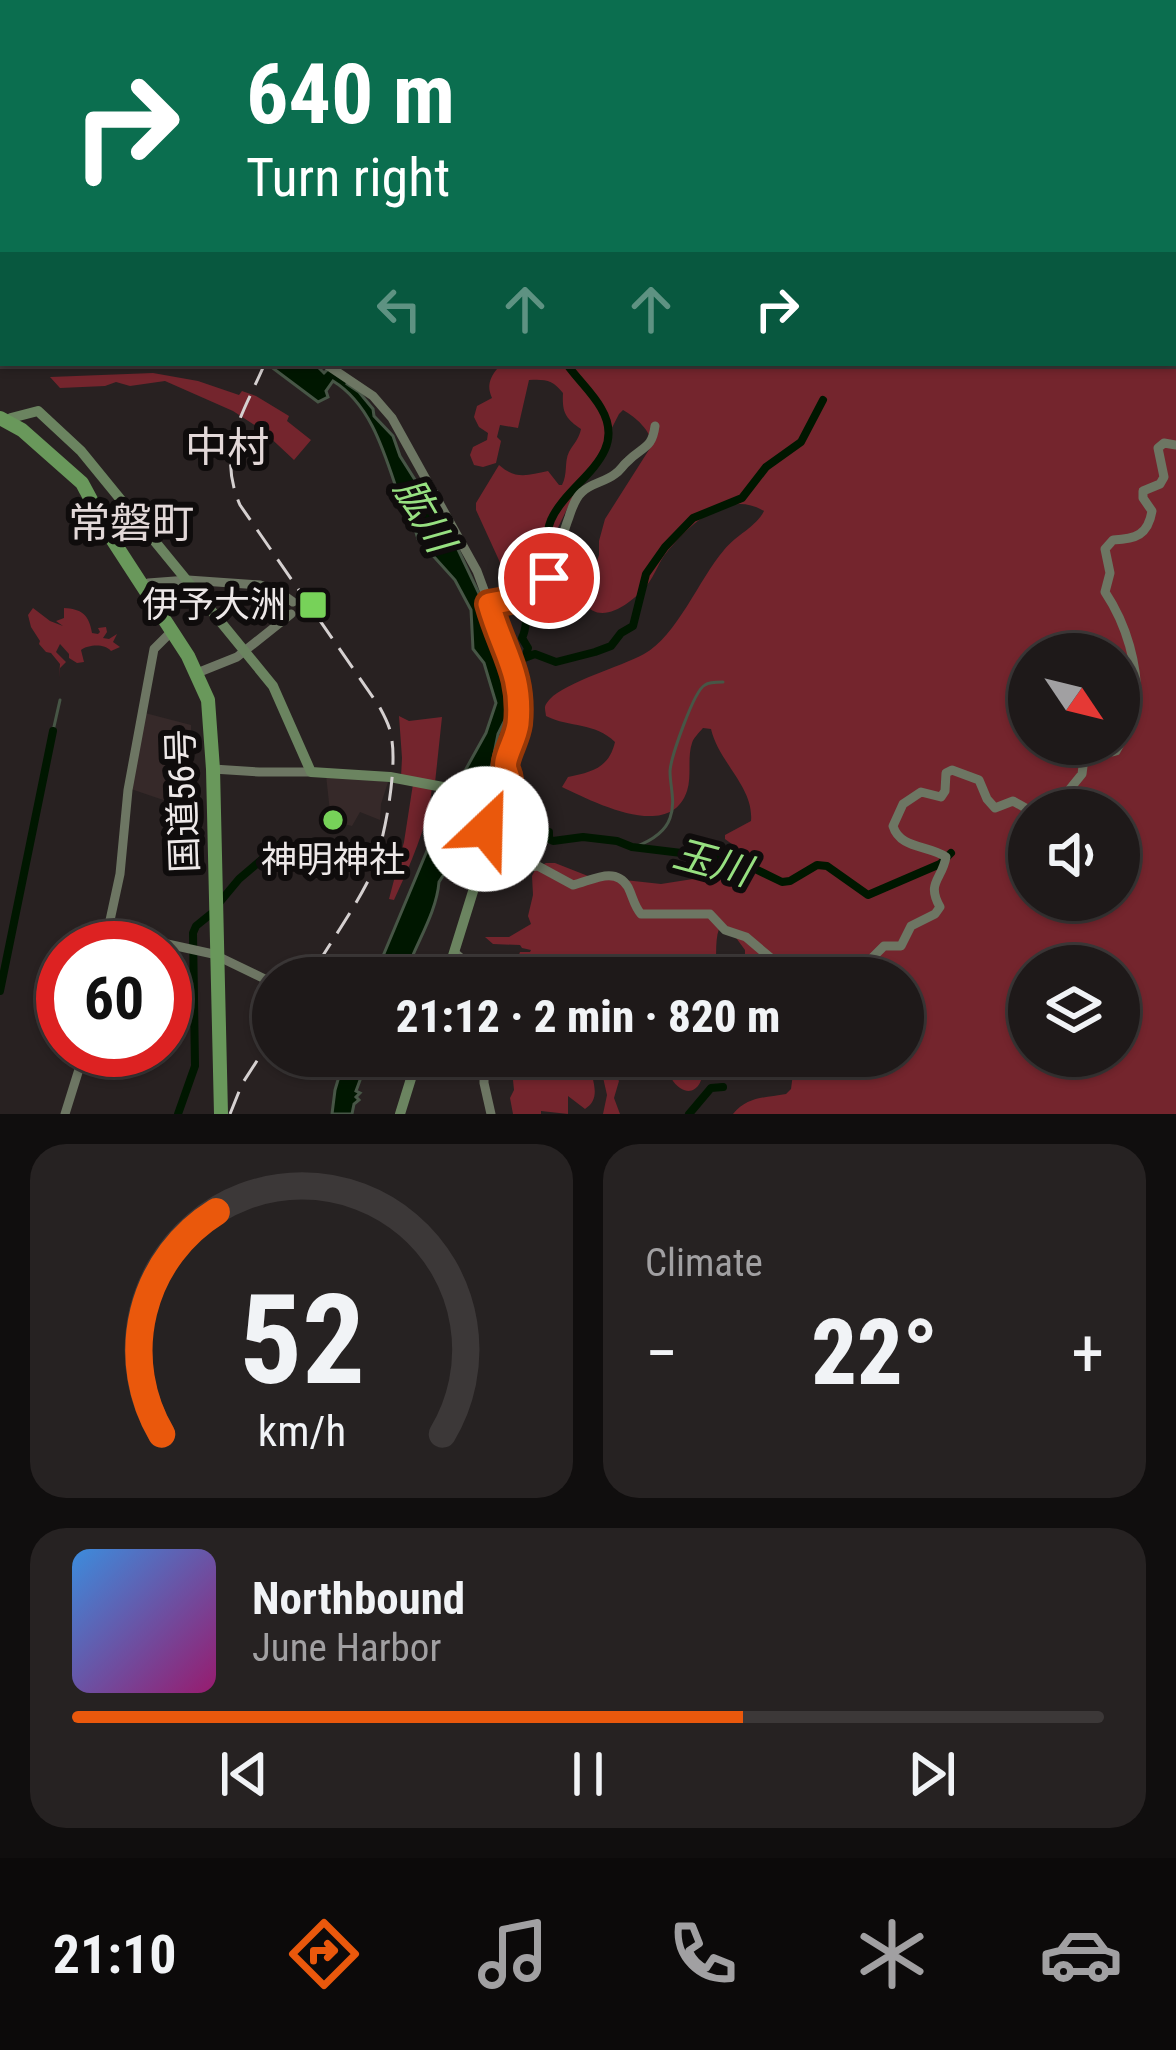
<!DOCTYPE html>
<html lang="en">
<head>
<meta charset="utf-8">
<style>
	:root { --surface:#1e1919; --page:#262222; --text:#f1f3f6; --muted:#a1a0a2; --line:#3c3838; --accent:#ea580c }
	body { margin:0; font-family:"Roboto Condensed","Noto Sans JP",sans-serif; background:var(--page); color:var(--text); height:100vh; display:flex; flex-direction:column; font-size:45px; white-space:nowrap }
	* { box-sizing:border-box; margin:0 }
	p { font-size:39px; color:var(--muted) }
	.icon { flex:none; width:66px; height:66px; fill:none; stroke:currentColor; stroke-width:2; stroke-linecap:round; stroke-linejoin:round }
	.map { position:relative; height:1114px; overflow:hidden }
	.drawer { display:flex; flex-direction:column; gap:30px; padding:30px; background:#100e0e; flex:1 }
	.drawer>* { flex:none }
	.hud { position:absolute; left:0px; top:0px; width:1176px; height:366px; box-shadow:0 3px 9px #0004,0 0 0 3px var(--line); background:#0b6e4f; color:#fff; overflow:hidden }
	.needle { width:78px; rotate:125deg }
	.fabs { position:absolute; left:1008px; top:633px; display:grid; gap:24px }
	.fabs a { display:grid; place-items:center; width:132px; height:132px; border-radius:50%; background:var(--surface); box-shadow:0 3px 9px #0004,0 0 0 3px var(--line); font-size:60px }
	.speed { position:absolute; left:36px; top:921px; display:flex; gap:24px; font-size:60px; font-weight:700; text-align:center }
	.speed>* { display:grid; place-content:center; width:156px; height:156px; border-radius:50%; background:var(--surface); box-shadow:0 3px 9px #0004,0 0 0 3px var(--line); line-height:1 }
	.speed .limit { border:18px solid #d22; background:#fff; color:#111 }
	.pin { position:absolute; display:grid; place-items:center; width:102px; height:102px; color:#fff; margin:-51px; border:6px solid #fff; border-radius:50%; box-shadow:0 3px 12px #0007 }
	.me { position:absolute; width:132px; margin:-66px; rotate:24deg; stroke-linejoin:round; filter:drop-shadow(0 0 9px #0008) }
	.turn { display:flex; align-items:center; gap:42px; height:252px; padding:0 48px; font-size:54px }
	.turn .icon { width:156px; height:156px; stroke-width:2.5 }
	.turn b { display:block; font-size:84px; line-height:102px }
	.lanes { display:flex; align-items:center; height:114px; padding:0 48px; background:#0003; justify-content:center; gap:60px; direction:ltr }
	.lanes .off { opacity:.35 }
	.big { font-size:90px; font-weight:800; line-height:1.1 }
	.drawer .widget { flex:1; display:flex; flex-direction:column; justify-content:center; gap:18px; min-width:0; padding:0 42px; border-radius:36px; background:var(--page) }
	.drawer .dial { align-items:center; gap:0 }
	.dial svg { height:312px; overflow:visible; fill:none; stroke:var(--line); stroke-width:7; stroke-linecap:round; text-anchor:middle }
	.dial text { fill:var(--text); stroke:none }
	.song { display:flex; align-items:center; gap:36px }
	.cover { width:144px; height:144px; border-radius:18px; background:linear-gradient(135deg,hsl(210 70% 55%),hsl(320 70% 35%)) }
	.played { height:12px; border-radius:6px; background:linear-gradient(90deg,var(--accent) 65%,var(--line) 65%) }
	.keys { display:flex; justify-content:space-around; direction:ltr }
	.heat { display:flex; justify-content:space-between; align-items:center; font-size:66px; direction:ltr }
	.drawer .tiles { flex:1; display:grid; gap:30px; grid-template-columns:1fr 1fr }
	.widget:last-child { grid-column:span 2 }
	.trip { position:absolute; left:252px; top:957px; width:672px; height:120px; border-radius:60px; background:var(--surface); box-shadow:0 3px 9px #0004,0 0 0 3px var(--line); font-weight:800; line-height:120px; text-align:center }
	.dock { display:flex; height:192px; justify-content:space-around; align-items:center; background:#0c0a0a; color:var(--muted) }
	.dock .icon { width:84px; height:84px }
	.dock .selected { color:var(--accent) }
	.dock b { font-size:54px; color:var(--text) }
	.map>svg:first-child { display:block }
	.built { fill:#362929 }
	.green { fill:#74252d; fill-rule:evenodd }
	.water { fill:#001700; stroke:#475646; stroke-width:3 }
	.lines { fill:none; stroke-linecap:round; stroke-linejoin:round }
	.stream { stroke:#475646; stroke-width:3 }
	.river { stroke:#001700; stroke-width:8 }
	.secondary { stroke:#6d7663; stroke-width:9 }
	.primary { stroke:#6b8460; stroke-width:10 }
	.highway { stroke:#69985b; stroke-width:14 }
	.rail { stroke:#d5d0d0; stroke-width:3; stroke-dasharray:24 12; stroke-linecap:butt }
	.route-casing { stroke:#983908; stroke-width:30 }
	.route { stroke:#ea580c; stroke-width:21 }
	.poi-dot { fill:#77d259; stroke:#0f0c0c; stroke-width:4.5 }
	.labels { text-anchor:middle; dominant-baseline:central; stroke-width:12; stroke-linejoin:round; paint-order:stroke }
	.poi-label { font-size:36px; fill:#ede8e8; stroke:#0f0c0c; text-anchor:end }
	.street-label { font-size:36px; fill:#ede8e8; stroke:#0f0c0c }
	.water-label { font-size:39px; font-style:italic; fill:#97e081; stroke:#0f0c0c }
	.quarter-label { font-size:42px; fill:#e2d8d8; stroke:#0f0c0c }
</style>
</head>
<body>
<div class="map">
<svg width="1176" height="1114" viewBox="0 0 1176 1114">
	<rect width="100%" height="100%" fill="#282121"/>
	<g class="built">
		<polygon points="145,713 191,725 191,777 181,806 131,789"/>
		<polygon points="326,775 388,782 381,804 380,820 360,812 352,826 340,823 338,811 330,812"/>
	</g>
	<g class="green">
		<path d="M1013,0h163v1114h-443c15,-18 32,-16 53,-20l5,-5 3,-23 -5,-7 -8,-3h122v-78h-158v-28l-14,-19 -12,-2c-5,13 -1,33 -5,49h-210l-3,-7 5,-3 -4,-5c10,0 15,-2 18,-11h10l1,-2 -9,-2 -2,-3 -27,-1 -8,-7h24l22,-13 -3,-8 5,-21 -1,-19 4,-8 10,-5h9l33,13 73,8 51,-8 30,-12 2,-11 -19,-14v-4l26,-14c3,-34 -32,-58 -40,-92l-8,-1c-4,5 -9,9 -11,15 -5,15 0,33 -5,48 -17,51 -93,11 -125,-4l6,-10c24,-5 41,-9 47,-35 -20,-20 -45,-14 -69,-26 -1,-9 -3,-9 4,-17 16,-17 70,-32 94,-45 33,-18 55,-75 80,-104 12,-15 32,-23 40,-39 -37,-22 -74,13 -97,41 -8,9 -12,23 -20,33 -14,17 -47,43 -63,17l15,-47v-14l6,-22 47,-74c-1,-14 -16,-28 -29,-35l-4,4 -26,51 -13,17 -40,83 -10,10 -9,3 -18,-9 -27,-59v-7l23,-38c17,15 29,10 49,6l11,14h3c6,-11 2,-23 7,-33 5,-9 10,-13 12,-23 -16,-11 -19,-17 -18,-36 -10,-13 -18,-14 -34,-13l-11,48 -18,-3 -3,12 4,4 -5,22 -13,4 -9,-2 -4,-10 3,-8 14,-7 1,-7 -9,-6 -5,-10 3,-11 15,-8c-5,-11 -3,-19 5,-29l-3,-6h679v-360h-162zM1029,654h90v90h-90zM1029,810h90v90h-90zM1029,966h90v90h-90z"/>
		<polygon points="153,373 198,381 239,395 242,391 256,396 289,416 287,421 311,440 294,460 262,430 233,411 165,381 130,386 116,382 105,386 60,388 50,377"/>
		<path d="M33,608l17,13 13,5 -7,-5 8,-3v-10c17,1 25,6 28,25l6,1 2,-2 -2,-4 8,-1 1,5 -4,6 6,1 8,-5 -4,8 7,5 -9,4c-7,-8 -23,-6 -30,-1l3,12 -7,1 -8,-5v-4l-9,-10 -4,8 10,10 -6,6 -1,10 1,-14 -9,-11 -5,-1 -7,-8 1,-3 -9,-14 -3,-12z"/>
		<polygon points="399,716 409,721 442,717 435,783 401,777 402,758"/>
		<path d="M413,784l19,3c-4,39 -22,78 -38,113l-5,-1 15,-57z"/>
		<path d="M507,1056h101l3,12 8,13 -5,17 6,16h-17l4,-19 -5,-22 2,-4 -5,-9 -10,2c2,16 14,36 -4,47l-17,-13v18l-27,-3v3h-28l-3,-16 4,-8 -1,-10 -5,-9z"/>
		<path d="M664,1056h39c5,49 -33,44 -39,0z"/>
	</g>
	<g class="water">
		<path d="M266,363h48l10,10 4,-4 20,12 -1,3 12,8 14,17 1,7 19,20 7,20 55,87 28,59 5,28 11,30 -1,6 3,2 3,-4h5l-6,5 3,27 3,2v14l-11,22 -6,30 -17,46 -2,3 -6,-1c-12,19 -14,34 -24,52l2,4h3l-9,14c-2,25 -16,50 -26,73v6l-7,6 -3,11h-26l3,-14 5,-5 -2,-3 64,-153 39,-70 10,-30 -12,-40 -11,-14 -2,-39 -16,-30 -37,-41 -3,-10 -3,1c-22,-47 -30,-119 -79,-149l-7,10 2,6 -10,5z"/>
		<polygon points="345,1056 369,1056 356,1091 360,1093 356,1097 359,1100 354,1104 352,1114 332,1114 335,1090"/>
	</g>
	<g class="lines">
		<g class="stream">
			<polyline points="175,3 176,0"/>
			<polyline points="227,3 228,0"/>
			<polyline points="53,731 60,700"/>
			<path d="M635,847c13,-5 30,-14 35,-29 6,-16 0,-31 0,-47 1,-14 24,-81 35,-86 4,-3 14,-3 18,-3"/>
		</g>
		<g class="river">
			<polyline points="159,3 160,0"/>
			<polyline points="266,3 270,0"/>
			<path d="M526,655l2,-7 -6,-10c8,-16 -2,-24 16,-37l-1,-19c15,-14 5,-42 14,-62 17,-39 79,-63 50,-112 -9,-16 -24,-29 -35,-45"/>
			<polyline points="511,663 535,654 556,662 595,652 611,646 621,633 633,626 646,574 665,547 693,518 742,498 766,467 801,442 823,400"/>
			<polyline points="467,808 514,821 530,829 549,832 549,839 553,841 583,837 617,841 632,847 698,855 749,866 782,882 790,881 817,865 827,866 868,895 940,864 951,853"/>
			<polyline points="219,903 239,879 280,844"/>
			<polyline points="0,991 53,731"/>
			<polyline points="178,1114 195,1066 193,933 196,926 212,913"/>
			<polyline points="689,1114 711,1088 723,1087"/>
		</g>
		<g class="secondary">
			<polyline points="748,0 749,3"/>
			<polyline points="797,0 802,3"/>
			<polyline points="821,0 824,3"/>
			<polyline points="122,3 123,0"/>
			<polyline points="260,3 261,0"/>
			<polyline points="372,3 375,0"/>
			<polyline points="716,3 718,0"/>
			<polyline points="1173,32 1176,30"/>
			<polyline points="1173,82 1176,83"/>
			<polyline points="1173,98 1176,96"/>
			<polyline points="1173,119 1176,124"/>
			<polyline points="1173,174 1176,172"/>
			<polyline points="0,241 3,237"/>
			<polyline points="324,363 373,396 392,418 477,571 516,676 519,700 517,727 505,764 510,781 506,799"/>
			<polyline points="146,589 148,583 188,580 260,585 279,592 293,602"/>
			<path d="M489,604c68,-8 60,-33 80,-87 3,-9 6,-19 13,-25 9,-9 23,-10 33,-18 6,-4 7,-8 13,-13 15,-15 24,-12 27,-35"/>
			<polyline points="197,673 237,657 291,614"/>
			<polyline points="213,769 259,772 311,772"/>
			<path d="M1063,810l2,-15 17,-21 3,-23c11,-4 20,5 31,0l5,-9 3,-29 13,-8c1,-40 -10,-80 -32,-113l5,-19 -5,-24 8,-9c23,-1 35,-5 39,-29l-9,-13v-7l17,-7 4,-7 -6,-29 6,-5 12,2"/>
			<path d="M473,874l65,-8 35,19c18,-4 42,-20 55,2 5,10 6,19 13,27h69l15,16 21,7 26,22 -3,9 -16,10"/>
			<polyline points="108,931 213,954 273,983"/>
			<polyline points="104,948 120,874 128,790 154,649 172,631"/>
			<polyline points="451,978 463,960 455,953"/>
			<path d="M877,978l-10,-11 2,-6 15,-15h17l10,-20 24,-12 5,-7c-14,-25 2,-27 6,-50 -18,-12 -46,-8 -53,-31l10,-22 18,-12 20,5 4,-6 1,-18 6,-3 27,10 8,19 8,9 18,-7 16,9"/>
			<polyline points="484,1056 484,1083 491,1114"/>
			<polyline points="65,1114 85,1050"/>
		</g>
		<g class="primary">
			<polyline points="7,422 11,418 38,411 81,451 273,686 311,772 390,777 506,799 499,820 482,833 477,842 472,868 475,885 446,978"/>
			<polyline points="400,1114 418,1056"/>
		</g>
		<polyline class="highway" points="0,418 22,430 82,483 112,539 188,656 208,700 213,769 221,1114"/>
		<g class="rail">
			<polyline points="267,0 268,3"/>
			<path d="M265,363c-22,52 -49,86 -25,142l139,201c6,11 12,22 13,35 5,33 -9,110 -24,140 -17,33 -40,65 -59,97"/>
			<polyline points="230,1114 242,1084 273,1036"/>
		</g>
	</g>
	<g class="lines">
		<defs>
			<path id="route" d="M486,829c16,-8 25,-31 23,-49 -1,-10 -5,-9 -3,-19 3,-13 10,-23 12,-37 5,-51 -16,-73 -29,-120l33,-6 27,-20"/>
		</defs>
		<use href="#route" class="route-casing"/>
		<use href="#route" class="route"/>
	</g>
	<g class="poi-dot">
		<rect x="298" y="590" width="30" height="30" rx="6"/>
		<circle cx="333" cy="820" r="12"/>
	</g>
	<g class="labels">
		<g class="poi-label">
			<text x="286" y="605">伊予大洲</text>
			<text x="333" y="860" text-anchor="middle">神明神社</text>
		</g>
		<g class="street-label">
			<text transform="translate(183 801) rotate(-92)">国道56号</text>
		</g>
		<g class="water-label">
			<text transform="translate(424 515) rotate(60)">肱川</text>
			<text transform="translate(712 863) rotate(15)">玉川</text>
		</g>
		<g class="quarter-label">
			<text x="227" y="447">中村</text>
			<text x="131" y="523">常磐町</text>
		</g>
	</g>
</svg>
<div class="fabs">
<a><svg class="needle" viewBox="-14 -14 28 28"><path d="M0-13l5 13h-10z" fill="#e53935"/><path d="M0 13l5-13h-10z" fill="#a1a0a2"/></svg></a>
<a><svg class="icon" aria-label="sound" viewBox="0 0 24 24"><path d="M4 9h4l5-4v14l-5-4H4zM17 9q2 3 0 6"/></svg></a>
<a><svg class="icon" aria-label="layers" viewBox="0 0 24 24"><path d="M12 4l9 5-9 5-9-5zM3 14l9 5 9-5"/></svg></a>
</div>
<div class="speed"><div class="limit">60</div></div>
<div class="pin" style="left:549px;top:578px;background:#d93025"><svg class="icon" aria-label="arrive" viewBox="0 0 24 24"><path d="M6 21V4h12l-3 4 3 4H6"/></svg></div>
<svg class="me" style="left:486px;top:829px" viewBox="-20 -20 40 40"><circle r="19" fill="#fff"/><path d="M0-13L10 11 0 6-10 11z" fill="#ea580c"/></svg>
<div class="trip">21:12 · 2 min · 820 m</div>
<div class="hud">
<div class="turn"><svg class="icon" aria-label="right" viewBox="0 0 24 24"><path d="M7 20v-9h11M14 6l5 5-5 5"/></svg><div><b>640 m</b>Turn right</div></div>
<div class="lanes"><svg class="icon off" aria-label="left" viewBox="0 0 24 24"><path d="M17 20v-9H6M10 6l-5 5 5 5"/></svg><svg class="icon off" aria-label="ahead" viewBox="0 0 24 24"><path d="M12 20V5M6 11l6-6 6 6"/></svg><svg class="icon off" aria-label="ahead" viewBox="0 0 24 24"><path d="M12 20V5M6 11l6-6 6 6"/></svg><svg class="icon" aria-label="right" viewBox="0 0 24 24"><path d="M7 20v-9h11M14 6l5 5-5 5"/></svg></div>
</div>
</div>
<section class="drawer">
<div class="tiles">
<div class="widget dial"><svg viewBox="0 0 100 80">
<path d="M14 69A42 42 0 1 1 86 69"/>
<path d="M14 69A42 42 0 0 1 28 12" stroke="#ea580c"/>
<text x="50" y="56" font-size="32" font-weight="700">52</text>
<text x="50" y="72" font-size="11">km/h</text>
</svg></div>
<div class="widget"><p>Climate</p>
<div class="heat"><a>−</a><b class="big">22°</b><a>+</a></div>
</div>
<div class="widget">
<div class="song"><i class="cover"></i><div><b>Northbound</b><p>June Harbor</p></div></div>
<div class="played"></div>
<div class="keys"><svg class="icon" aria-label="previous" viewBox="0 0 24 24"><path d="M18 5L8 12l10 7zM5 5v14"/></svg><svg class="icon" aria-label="pause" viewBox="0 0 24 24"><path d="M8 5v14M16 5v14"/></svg><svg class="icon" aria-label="next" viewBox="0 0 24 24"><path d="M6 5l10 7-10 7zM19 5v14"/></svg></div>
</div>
</div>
</section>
<nav class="dock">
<b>21:10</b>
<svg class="icon selected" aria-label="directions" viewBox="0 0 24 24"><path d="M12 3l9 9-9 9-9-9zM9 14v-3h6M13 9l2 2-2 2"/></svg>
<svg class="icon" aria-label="music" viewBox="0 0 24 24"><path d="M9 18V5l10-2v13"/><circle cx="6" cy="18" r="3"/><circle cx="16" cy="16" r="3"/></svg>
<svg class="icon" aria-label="phone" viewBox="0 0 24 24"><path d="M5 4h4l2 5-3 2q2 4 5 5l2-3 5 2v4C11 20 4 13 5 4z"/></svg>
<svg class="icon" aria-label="climate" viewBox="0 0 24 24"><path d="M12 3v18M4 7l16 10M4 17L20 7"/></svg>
<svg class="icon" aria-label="car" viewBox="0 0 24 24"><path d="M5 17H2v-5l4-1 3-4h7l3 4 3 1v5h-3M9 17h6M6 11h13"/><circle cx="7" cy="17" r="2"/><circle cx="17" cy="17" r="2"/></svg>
</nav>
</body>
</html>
